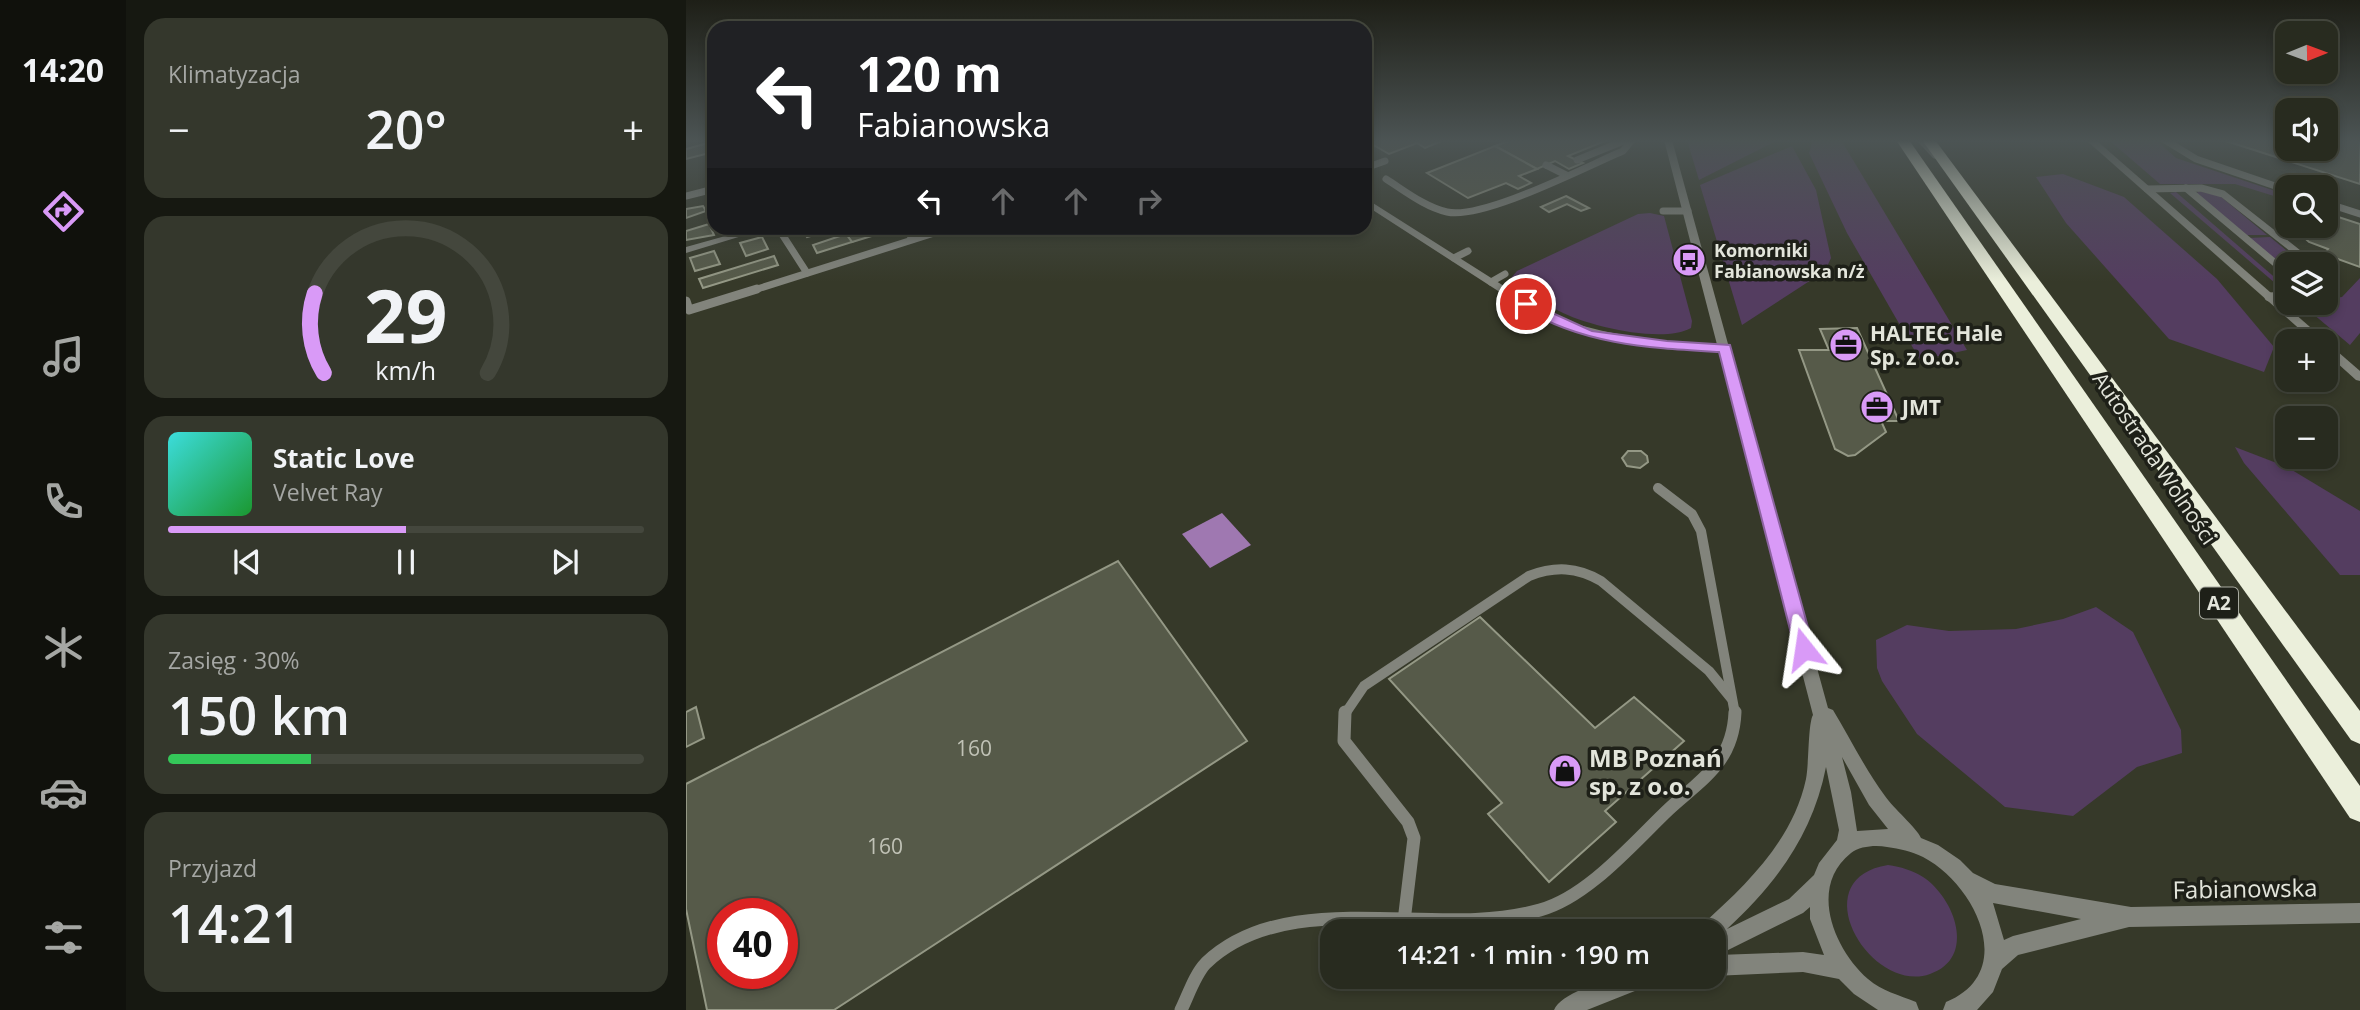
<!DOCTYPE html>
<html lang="pl">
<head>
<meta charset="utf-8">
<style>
	:root { --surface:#282b1f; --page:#34372c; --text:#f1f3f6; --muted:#a5a7a4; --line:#44473d; --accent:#d99af7 }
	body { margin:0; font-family:"Open Sans",sans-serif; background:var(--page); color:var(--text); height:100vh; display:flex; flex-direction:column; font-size:26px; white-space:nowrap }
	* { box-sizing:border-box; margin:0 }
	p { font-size:23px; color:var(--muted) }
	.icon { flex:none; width:38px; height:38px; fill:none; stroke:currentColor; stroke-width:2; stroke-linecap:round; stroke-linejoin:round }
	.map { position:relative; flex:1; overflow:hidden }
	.sheet { display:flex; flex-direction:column; gap:18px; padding:18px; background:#161811; width:560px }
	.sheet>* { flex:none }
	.hud { position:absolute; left:21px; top:21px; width:665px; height:214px; border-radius:21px; box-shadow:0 4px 10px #0003,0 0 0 2px var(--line); background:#202124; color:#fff; overflow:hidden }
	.needle { width:46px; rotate:89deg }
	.tools { position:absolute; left:1589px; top:21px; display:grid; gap:14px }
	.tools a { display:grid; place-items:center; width:63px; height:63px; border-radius:14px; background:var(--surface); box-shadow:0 4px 10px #0003,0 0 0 2px var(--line); font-size:35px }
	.speed { position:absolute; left:21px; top:898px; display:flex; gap:14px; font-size:35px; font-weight:700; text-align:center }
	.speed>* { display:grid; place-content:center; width:91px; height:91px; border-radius:50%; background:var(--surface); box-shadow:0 4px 10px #0003,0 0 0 2px var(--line); line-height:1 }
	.speed .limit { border:10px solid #d22; background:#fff; color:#111 }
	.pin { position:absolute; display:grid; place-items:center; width:60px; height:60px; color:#fff; margin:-30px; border:4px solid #fff; border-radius:50%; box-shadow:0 2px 7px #0007 }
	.me { position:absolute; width:77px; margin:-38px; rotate:345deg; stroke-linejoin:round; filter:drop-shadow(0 0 5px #0008) }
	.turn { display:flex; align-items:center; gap:24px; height:147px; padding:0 35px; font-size:32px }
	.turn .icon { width:91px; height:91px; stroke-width:2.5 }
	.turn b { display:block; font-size:49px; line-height:60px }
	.lanes { display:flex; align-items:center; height:66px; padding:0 35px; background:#0003; justify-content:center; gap:35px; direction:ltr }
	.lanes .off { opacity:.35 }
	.big { font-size:52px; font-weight:600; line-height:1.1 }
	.sheet .tile { flex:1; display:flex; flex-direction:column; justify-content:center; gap:10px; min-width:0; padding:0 24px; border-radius:21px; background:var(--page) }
	.sheet .dial { align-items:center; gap:0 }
	.dial svg { height:182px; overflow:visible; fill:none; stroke:var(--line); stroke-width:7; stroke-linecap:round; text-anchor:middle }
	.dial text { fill:var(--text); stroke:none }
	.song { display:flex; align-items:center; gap:21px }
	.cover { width:84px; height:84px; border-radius:10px; background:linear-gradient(135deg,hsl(180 70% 55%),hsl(130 70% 35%)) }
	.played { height:7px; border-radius:4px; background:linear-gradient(90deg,var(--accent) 50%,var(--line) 50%) }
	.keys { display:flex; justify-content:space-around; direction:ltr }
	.heat { display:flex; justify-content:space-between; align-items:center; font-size:38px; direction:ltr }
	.charge { height:10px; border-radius:5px; background:linear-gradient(90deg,#34c759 30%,var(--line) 0) }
	.trip { position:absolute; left:634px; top:919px; width:406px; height:70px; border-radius:21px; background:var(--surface); box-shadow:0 4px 10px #0003,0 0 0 2px var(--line); font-weight:600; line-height:70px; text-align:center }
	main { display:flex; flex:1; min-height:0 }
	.menu { display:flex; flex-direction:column; width:126px; justify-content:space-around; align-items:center; background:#10110c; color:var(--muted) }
	.menu .icon { width:49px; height:49px }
	.menu .selected { color:var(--accent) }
	.menu b { font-size:32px; color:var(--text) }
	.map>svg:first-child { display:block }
	.green { fill:#543d60 }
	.water { fill:#9f78b1 }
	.building { fill:#565a49; stroke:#949885; stroke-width:2; fill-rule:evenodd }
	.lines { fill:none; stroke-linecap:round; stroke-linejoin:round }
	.service-far3 { stroke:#82847c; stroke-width:7 }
	.service-far2 { stroke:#82847c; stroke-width:9 }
	.service-far1 { stroke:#82847c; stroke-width:10 }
	.service { stroke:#82847c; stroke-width:13 }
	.minor { fill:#82847c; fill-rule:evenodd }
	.tertiary { fill:#82847c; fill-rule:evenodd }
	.motorway { fill:#ebefdb; fill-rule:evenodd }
	.route { fill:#d99af7; stroke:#8d64a1; stroke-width:2 }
	.labels { text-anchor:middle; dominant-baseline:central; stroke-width:7; stroke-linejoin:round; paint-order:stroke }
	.far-poi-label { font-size:18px; font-weight:bold; fill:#e3e5db; stroke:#1e2018; text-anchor:start }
	.shield { fill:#1e2018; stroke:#a8aaa0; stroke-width:2 }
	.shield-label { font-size:19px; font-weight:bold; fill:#e3e5db }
	.poi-label { font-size:21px; font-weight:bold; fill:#e3e5db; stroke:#1e2018; text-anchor:start }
	.street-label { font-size:21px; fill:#e3e5db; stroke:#1e2018 }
	.near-number-label { font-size:21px; fill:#c0c2b6 }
	.near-poi-label { font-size:24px; font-weight:bold; fill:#e3e5db; stroke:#1e2018; text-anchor:start }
	.near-street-label { font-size:24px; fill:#e3e5db; stroke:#1e2018 }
</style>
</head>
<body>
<main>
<nav class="menu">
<b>14:20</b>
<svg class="icon selected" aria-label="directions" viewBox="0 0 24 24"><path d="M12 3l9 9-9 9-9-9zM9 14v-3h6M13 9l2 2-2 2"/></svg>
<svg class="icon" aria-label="music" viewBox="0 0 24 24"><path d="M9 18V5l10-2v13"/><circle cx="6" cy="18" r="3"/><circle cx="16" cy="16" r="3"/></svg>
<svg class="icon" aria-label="phone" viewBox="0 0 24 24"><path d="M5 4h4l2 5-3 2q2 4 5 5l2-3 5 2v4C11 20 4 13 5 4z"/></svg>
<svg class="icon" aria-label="climate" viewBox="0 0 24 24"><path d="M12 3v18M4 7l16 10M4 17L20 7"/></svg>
<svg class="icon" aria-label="car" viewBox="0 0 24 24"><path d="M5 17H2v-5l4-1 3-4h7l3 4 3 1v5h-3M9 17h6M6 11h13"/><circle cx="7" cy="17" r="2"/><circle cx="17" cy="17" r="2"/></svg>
<svg class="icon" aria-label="filters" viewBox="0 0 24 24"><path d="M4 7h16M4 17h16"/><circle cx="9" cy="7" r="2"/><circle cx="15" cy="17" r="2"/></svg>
</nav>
<section class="sheet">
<div class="tile"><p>Klimatyzacja</p>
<div class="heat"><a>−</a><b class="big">20°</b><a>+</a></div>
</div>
<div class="tile dial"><svg viewBox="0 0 100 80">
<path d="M14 69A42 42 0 1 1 86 69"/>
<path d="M14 69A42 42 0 0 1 10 34" stroke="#d99af7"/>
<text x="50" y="56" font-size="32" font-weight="700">29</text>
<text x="50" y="72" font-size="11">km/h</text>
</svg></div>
<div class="tile">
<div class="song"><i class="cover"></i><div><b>Static Love</b><p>Velvet Ray</p></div></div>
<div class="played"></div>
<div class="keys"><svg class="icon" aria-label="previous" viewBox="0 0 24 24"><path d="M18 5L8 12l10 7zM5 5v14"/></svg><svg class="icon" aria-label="pause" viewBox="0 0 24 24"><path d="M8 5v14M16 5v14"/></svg><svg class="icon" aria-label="next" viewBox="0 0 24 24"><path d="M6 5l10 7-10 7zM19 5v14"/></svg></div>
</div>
<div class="tile"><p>Zasięg · 30%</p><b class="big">150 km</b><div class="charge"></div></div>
<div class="tile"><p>Przyjazd</p><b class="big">14:21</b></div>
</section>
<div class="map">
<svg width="1674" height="1010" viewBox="0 0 1674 1010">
	<rect width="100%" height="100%" fill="#363929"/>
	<g class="green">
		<polygon points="1001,140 1034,140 1041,143 1047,140 1092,140 1013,180"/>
		<polygon points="1127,140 1155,140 1281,350 1234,360 1161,233 1123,153"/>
		<polygon points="1423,140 1470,140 1490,158 1601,195 1601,200 1549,184 1474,184"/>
		<polygon points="1106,146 1130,190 1145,258 1139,271 1056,325 1014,185"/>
		<polygon points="1377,174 1438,197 1531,279 1588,347 1578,372 1483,339 1380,223 1350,177"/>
		<polygon points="1512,191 1534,196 1581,235 1561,235 1511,194"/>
		<polygon points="1490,192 1601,288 1601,289 1596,289 1484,193"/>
		<path d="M964,213l14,3 28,105 -1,7c-28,16 -104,-2 -132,-17 -16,-8 -31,-19 -46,-28l-2,-5 6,-7 121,-57z"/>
		<polygon points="1584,237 1617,264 1601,264 1601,270 1563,238"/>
		<polygon points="1674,278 1674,333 1664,345 1614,303 1640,303 1640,299 1656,297"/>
		<polygon points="1549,447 1601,467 1674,511 1674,575 1654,575 1558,463"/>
		<polygon points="1410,607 1447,632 1495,730 1496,753 1451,767 1387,816 1319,807 1231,734 1196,681 1191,668 1190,640 1221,625 1263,631 1330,629 1377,619"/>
		<path d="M1202,865c13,2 24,5 35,12 32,21 54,81 7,97 -59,21 -129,-95 -42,-109z"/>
	</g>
	<polygon class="water" points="536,513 565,545 524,568 496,534"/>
	<g class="building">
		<polygon points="679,140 758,140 739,148 731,143 703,154"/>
		<polygon points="825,140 917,140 919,141 882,156 897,163 883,169 869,161 851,169 809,146"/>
		<polygon points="1537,140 1601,140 1601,149 1640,149 1640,140 1674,140 1674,184"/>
		<polygon points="22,143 27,152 0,159 0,149"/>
		<polygon points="809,146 851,169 833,176 845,183 832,189 820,183 782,198 741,173"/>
		<polygon points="880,196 903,208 895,211 881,204 863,212 855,207"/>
		<polygon points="17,206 20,211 0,218 0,209"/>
		<polygon points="1640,213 1674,224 1674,267 1638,254 1642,249 1623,242 1613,233 1618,227 1614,226 1640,226"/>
		<polygon points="23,224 28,235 0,240 0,231"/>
		<polygon points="115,228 141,228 143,231 121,237"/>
		<polygon points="183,228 196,228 199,232 166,242 160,234"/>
		<polygon points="160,234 166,242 131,253 127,245"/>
		<polygon points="76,237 82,249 60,256 54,243"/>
		<polygon points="28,251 34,264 9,271 4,258"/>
		<polygon points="88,256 92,265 17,288 13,279"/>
		<polygon points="1171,328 1213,421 1195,421 1200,432 1169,455 1162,456 1149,449 1113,350 1143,350 1134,329"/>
		<polygon points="942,451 955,451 961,456 962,462 954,468 941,466 936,458"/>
		<path d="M432,561l129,180 -413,269h-127l-21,-101v-125zM37,914h59v59h-59z"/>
		<polygon points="794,617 909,728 948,697 998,741 919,811 930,822 863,882 802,814 816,803 703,679"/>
		<polygon points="10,707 18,738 0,747 0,712"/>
	</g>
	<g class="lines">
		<g class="service-far3">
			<polyline points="1235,140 1249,155"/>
			<polyline points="1479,140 1510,159 1601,190"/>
			<polyline points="891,160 940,140"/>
			<polyline points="860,165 880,175"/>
			<polyline points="679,168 699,161"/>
			<path d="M700,179c19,12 39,28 61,33 36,8 138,-45 176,-61l9,-11"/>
			<polyline points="1500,188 1601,273"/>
			<polyline points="1461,189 1515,188 1537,194 1626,264"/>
			<polyline points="0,196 28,189"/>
			<polyline points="1640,203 1674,214"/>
			<polyline points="977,211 1002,211"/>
			<polyline points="218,228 227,239"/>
			<polyline points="94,231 121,273"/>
			<polyline points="768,258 782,251"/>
			<polyline points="1640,275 1650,287 1645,291"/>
			<polyline points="805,282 819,274"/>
			<polyline points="65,291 264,228"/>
		</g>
		<g class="service-far2">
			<polyline points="1640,294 1647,289"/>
			<polyline points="1583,297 1601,296"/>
			<polyline points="0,301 3,310 71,289"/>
		</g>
		<g class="service-far1">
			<polyline points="972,488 1006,514 1015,531 1049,714"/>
			<path d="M659,714l19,-28 165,-110c26,-10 48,-9 72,5l108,90 22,27"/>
		</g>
		<g class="service">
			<polyline points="659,712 658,741 722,822 728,838 718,921"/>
			<path d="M495,1010c7,-14 14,-36 25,-47 83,-79 231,-23 334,-53 48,-13 94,-68 129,-101 34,-31 64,-47 66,-97"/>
		</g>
		<g class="minor">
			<polygon points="1400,140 1410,140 1640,341 1627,341"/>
			<path d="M679,198l183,116c57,23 116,28 177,30l6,4 -6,4c-64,-4 -125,-9 -185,-34l-175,-113z"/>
			<polygon points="68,228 82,228 0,253 0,247"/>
			<polygon points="1640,344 1644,345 1674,371 1674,381 1670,380 1640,353"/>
		</g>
		<g class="tertiary">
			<path d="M978,140h8l156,568 5,2c17,28 32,59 52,86 8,12 32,32 36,42l17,7 22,15 13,13 22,11 136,23 229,-4v20l-231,4 -111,28 -16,14 -9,23 -16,18h-34l3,-8c73,-30 29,-118 -23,-145 -12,-6 -23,-8 -36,-10 -11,-2 -27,-1 -36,6 -43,34 -17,96 17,126 14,12 31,16 48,23l3,8h-41l-24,-16 -15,-15 -36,-7 -90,4v-45h-13l3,-7c44,-40 90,-84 103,-145 3,-15 2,-56 7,-64zM1156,757l27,48 19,24 -31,2 -6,-39zM1140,767l13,63 -2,10 -18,23 -5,12 -25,24 -62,30c49,-45 86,-95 99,-162zM1307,903l88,16 -68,17 -9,4zM1124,907v12l14,36 -21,-3 -85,3 85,-42z"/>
			<path d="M933,976h39l-3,7 -68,27h-33c7,-17 47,-27 65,-34z"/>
		</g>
		<g class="motorway">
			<polygon points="1210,140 1223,140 1674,786 1674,822 1664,818"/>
			<polygon points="1236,140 1249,140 1674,711 1674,744 1665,740"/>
		</g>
	</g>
	<linearGradient id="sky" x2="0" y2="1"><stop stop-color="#1e1f17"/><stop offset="0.5" stop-color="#4c5454"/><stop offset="1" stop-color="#4c5454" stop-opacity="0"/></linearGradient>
	<rect width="1674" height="282" fill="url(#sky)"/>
	<path class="route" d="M840,301l66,30 75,10 63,4 84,304 -3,5 -7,3 -6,-3 -3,-5 -76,-297c-68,-4 -138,-7 -197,-45v-5z"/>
	<defs>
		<symbol id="bus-disc" viewBox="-11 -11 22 22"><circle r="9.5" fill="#d99af7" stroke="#1e2018"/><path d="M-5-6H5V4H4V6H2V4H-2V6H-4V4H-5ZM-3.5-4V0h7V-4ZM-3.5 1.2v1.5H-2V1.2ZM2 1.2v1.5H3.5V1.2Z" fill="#111"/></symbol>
		<symbol id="office-disc" viewBox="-11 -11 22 22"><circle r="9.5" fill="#d99af7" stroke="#1e2018"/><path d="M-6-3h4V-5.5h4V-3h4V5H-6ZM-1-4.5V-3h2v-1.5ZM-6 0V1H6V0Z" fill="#111"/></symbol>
		<symbol id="shop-disc" viewBox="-11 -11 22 22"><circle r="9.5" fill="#d99af7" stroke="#1e2018"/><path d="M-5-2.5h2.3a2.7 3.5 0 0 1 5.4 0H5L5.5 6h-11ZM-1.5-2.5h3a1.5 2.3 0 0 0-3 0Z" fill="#111"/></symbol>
	</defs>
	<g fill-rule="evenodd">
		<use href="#bus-disc" x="984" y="241" width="38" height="38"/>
		<use href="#office-disc" x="1141" y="326" width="38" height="38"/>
		<use href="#office-disc" x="1172" y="388" width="38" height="38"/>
		<use href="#shop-disc" x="860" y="752" width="38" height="38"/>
	</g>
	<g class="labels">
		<g class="far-poi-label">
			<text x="1028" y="250">Komorniki<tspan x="1028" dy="21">Fabianowska n/ż</tspan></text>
		</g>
		<rect class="shield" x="1514" y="587.5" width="38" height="31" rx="5"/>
		<g class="shield-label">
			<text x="1533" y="603">A2</text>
		</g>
		<g class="poi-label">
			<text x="1184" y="333">HALTEC Hale<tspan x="1184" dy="24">Sp. z o.o.</tspan></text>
			<text x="1216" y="407">JMT</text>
		</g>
		<g class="street-label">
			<text transform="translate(1469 458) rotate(56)">Autostrada Wolności</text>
		</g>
		<g class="near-number-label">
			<text x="288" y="748">160</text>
			<text x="199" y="846">160</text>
		</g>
		<g class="near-poi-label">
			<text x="903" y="757">MB Poznań<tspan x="903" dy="28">sp. z o.o.</tspan></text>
		</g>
		<g class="near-street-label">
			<text transform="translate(1559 888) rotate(-1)">Fabianowska</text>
		</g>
	</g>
</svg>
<div class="tools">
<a><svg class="needle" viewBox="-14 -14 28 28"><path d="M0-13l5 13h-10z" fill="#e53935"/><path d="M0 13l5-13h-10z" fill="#a5a7a4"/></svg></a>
<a><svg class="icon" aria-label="sound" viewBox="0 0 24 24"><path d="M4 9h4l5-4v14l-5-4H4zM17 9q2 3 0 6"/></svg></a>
<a><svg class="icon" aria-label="search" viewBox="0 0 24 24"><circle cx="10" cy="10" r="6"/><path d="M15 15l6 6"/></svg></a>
<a><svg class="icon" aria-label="layers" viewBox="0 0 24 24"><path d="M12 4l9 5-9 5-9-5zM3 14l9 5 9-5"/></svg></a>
<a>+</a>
<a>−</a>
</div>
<div class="speed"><div class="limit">40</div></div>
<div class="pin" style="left:840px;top:304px;background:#d93025"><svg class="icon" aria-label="arrive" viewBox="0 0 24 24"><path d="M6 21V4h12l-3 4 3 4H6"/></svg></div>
<svg class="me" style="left:1118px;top:649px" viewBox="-20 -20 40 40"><path d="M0-17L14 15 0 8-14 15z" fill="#d99af7" stroke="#fff" stroke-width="4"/></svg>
<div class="trip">14:21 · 1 min · 190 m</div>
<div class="hud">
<div class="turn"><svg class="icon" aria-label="left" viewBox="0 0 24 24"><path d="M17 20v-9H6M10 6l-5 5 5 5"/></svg><div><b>120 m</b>Fabianowska</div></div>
<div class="lanes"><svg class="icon" aria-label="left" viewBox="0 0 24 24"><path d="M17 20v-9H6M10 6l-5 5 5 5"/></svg><svg class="icon off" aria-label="ahead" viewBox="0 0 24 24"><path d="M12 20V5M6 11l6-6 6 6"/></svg><svg class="icon off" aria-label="ahead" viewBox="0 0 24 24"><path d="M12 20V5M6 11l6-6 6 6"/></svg><svg class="icon off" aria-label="right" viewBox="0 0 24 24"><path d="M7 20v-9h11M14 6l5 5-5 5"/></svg></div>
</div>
</div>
</main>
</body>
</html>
